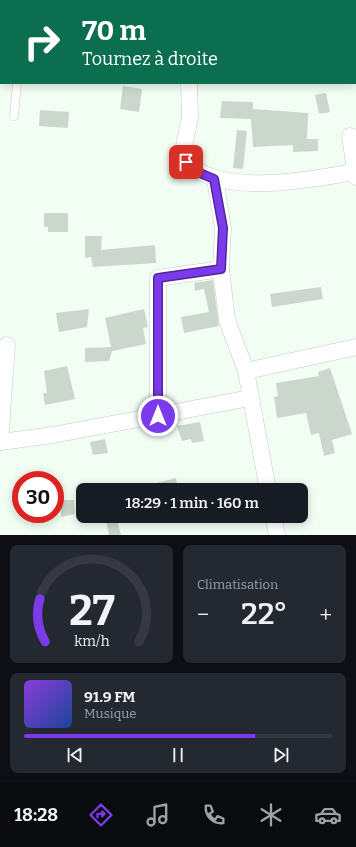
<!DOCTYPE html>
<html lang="fr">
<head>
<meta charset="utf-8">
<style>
	:root { --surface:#171b24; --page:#242831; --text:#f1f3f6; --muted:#9ea1a6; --line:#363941; --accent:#7c3aed }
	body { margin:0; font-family:Bitter,serif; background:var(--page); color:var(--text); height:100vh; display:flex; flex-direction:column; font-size:15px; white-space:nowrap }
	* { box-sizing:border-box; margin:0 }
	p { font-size:13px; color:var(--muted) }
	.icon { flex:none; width:22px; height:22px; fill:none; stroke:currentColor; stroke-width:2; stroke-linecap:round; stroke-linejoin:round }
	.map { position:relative; height:535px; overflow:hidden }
	.sheet { display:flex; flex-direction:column; gap:10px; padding:10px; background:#0d0f14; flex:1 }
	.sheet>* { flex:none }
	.hud { position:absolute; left:0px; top:0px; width:356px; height:84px; box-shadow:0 2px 10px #0003; background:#0b6e4f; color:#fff; overflow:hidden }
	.speed { position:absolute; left:12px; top:471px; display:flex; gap:8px; font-size:20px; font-weight:700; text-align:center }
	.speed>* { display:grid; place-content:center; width:52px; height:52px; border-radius:50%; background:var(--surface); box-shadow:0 2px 10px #0003; line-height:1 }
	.speed .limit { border:6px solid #d22; background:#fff; color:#111 }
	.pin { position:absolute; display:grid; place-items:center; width:34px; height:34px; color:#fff; margin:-17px; border-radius:8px; box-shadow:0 2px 6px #0006 }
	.me { position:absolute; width:44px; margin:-22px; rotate:0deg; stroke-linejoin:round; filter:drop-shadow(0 0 3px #0008) }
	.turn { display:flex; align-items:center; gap:14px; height:84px; padding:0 16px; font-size:18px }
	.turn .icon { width:52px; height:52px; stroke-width:2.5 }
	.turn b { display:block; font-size:28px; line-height:34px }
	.big { font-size:30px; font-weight:600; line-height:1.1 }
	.sheet .tile { flex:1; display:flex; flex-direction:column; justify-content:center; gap:6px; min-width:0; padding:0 14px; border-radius:8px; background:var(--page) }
	.sheet .dial { align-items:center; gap:0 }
	.dial svg { height:104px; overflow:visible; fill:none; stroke:var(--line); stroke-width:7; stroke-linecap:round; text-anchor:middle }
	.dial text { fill:var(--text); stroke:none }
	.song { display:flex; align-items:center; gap:12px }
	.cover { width:48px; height:48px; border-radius:6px; background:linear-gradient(135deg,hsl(270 70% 55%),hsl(220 70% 35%)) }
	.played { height:4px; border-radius:2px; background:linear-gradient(90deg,var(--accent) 75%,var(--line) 75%) }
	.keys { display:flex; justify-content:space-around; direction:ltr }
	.heat { display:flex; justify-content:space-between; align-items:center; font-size:22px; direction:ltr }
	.sheet .tiles { flex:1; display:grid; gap:10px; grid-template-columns:1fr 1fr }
	.tile:last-child { grid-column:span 2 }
	.trip { position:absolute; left:76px; top:483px; width:232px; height:40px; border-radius:8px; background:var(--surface); box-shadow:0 2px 10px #0003; font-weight:600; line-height:40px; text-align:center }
	.tabs { display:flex; height:64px; justify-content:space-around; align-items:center; background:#090b0e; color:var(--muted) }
	.tabs .icon { width:28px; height:28px }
	.tabs .active { color:var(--accent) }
	.tabs b { font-size:18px; color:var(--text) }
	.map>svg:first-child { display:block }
	.building { fill:#cbd7cc }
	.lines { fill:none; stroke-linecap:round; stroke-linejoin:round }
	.service-casing { stroke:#c0ccc2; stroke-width:9 }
	.minor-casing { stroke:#c0ccc2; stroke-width:17 }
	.service { stroke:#fff; stroke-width:8 }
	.minor { stroke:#fff; stroke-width:16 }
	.route-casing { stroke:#51269a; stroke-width:10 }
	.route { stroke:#7c3aed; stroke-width:7 }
</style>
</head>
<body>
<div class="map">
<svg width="356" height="535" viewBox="0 0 356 535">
	<rect width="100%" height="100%" fill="#f2fef4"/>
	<g class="building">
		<polygon points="123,86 142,89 139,112 120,109"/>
		<polygon points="326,93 330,112 319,114 315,95"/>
		<polygon points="222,101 253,102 253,109 308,113 307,139 318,139 318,151 293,152 293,145 253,147 251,119 220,118"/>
		<polygon points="40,110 69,112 68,128 39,126"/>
		<polygon points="237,130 247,131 243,169 233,168"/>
		<polygon points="44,213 68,213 68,232 48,232 48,227 44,227"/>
		<polygon points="85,236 102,236 101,250 155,245 156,263 93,267 91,257 85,258"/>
		<polygon points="213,280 219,326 184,333 181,317 209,312 204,289 195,291 194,283"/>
		<polygon points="321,287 323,299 272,307 270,294"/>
		<polygon points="89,309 87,327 59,332 56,313"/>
		<polygon points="144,309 148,327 143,328 146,344 112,351 109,361 85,362 85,348 111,347 105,318"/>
		<polygon points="67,366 75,399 45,405 43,393 47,393 44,371"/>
		<polygon points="330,368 352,434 332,440 335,453 324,456 319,433 311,435 306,413 277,418 274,397 278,396 276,383 319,376 318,372"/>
		<polygon points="200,422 204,441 192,443 191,439 182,441 177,426"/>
		<polygon points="105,439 108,453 93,455 90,442"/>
		<polygon points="176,478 178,490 145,490 145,486"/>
		<polygon points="60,500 74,500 75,514 61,517"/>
		<polygon points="105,516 116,516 121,535 109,535"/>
	</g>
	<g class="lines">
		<defs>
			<polyline id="service" points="14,116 17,83"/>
			<g id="minor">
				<polyline points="18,1 18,0"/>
				<polyline points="0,17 1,17"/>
				<path d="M189,83l1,35 -6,28 2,16c36,35 122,18 168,10"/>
				<polyline points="350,136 356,177"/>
				<polyline points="215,179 223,228 221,269 227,320 246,371 268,490"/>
				<polyline points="246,371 356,347"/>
				<polyline points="158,416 158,278 221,269"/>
				<polyline points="0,442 53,435 250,398"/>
				<polyline points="0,442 7,345"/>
				<polyline points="273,516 277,535"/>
			</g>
		</defs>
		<use href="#service" class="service-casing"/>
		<use href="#minor" class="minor-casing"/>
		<use href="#service" class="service"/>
		<use href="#minor" class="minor"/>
	</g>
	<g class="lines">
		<defs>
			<polyline id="route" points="158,416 158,278 221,269 223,228 214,179 195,171 186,162"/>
		</defs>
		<use href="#route" class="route-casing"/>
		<use href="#route" class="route"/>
	</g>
</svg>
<div class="speed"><div class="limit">30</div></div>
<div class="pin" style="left:186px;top:162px;background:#d93025"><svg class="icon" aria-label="arrive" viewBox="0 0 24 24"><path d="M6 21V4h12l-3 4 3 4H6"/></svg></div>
<svg class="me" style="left:158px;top:416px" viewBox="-20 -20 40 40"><circle r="17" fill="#7c3aed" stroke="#fff" stroke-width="3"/><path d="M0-11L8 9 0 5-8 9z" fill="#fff"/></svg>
<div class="trip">18:29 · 1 min · 160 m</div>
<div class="hud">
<div class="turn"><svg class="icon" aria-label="right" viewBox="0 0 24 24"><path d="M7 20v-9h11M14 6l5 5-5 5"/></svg><div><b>70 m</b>Tournez à droite</div></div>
</div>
</div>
<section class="sheet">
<div class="tiles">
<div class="tile dial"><svg viewBox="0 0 100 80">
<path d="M14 69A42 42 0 1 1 86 69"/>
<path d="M14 69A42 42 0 0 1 10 36" stroke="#7c3aed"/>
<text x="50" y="56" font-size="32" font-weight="700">27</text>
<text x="50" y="72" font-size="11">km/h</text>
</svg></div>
<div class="tile"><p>Climatisation</p>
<div class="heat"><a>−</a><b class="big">22°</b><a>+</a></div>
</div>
<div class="tile">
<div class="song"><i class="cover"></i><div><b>91.9 FM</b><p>Musique</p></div></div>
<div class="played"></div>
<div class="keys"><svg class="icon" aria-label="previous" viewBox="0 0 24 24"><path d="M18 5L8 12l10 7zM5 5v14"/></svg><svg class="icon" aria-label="pause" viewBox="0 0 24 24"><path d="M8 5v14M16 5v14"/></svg><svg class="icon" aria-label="next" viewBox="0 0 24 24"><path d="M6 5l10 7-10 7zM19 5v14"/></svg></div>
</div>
</div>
</section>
<nav class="tabs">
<b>18:28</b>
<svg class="icon active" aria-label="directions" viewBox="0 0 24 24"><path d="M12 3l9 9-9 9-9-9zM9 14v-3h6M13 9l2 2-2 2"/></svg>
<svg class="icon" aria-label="music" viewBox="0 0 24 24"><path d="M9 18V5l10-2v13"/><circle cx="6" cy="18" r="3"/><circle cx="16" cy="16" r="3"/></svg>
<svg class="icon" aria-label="phone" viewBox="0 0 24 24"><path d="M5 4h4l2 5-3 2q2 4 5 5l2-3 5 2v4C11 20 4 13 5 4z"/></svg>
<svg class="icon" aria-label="climate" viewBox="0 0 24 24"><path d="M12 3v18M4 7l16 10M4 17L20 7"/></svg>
<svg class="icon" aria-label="car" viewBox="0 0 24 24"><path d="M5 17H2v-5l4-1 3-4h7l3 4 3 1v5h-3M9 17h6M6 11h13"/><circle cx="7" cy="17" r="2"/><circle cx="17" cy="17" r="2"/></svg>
</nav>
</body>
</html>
